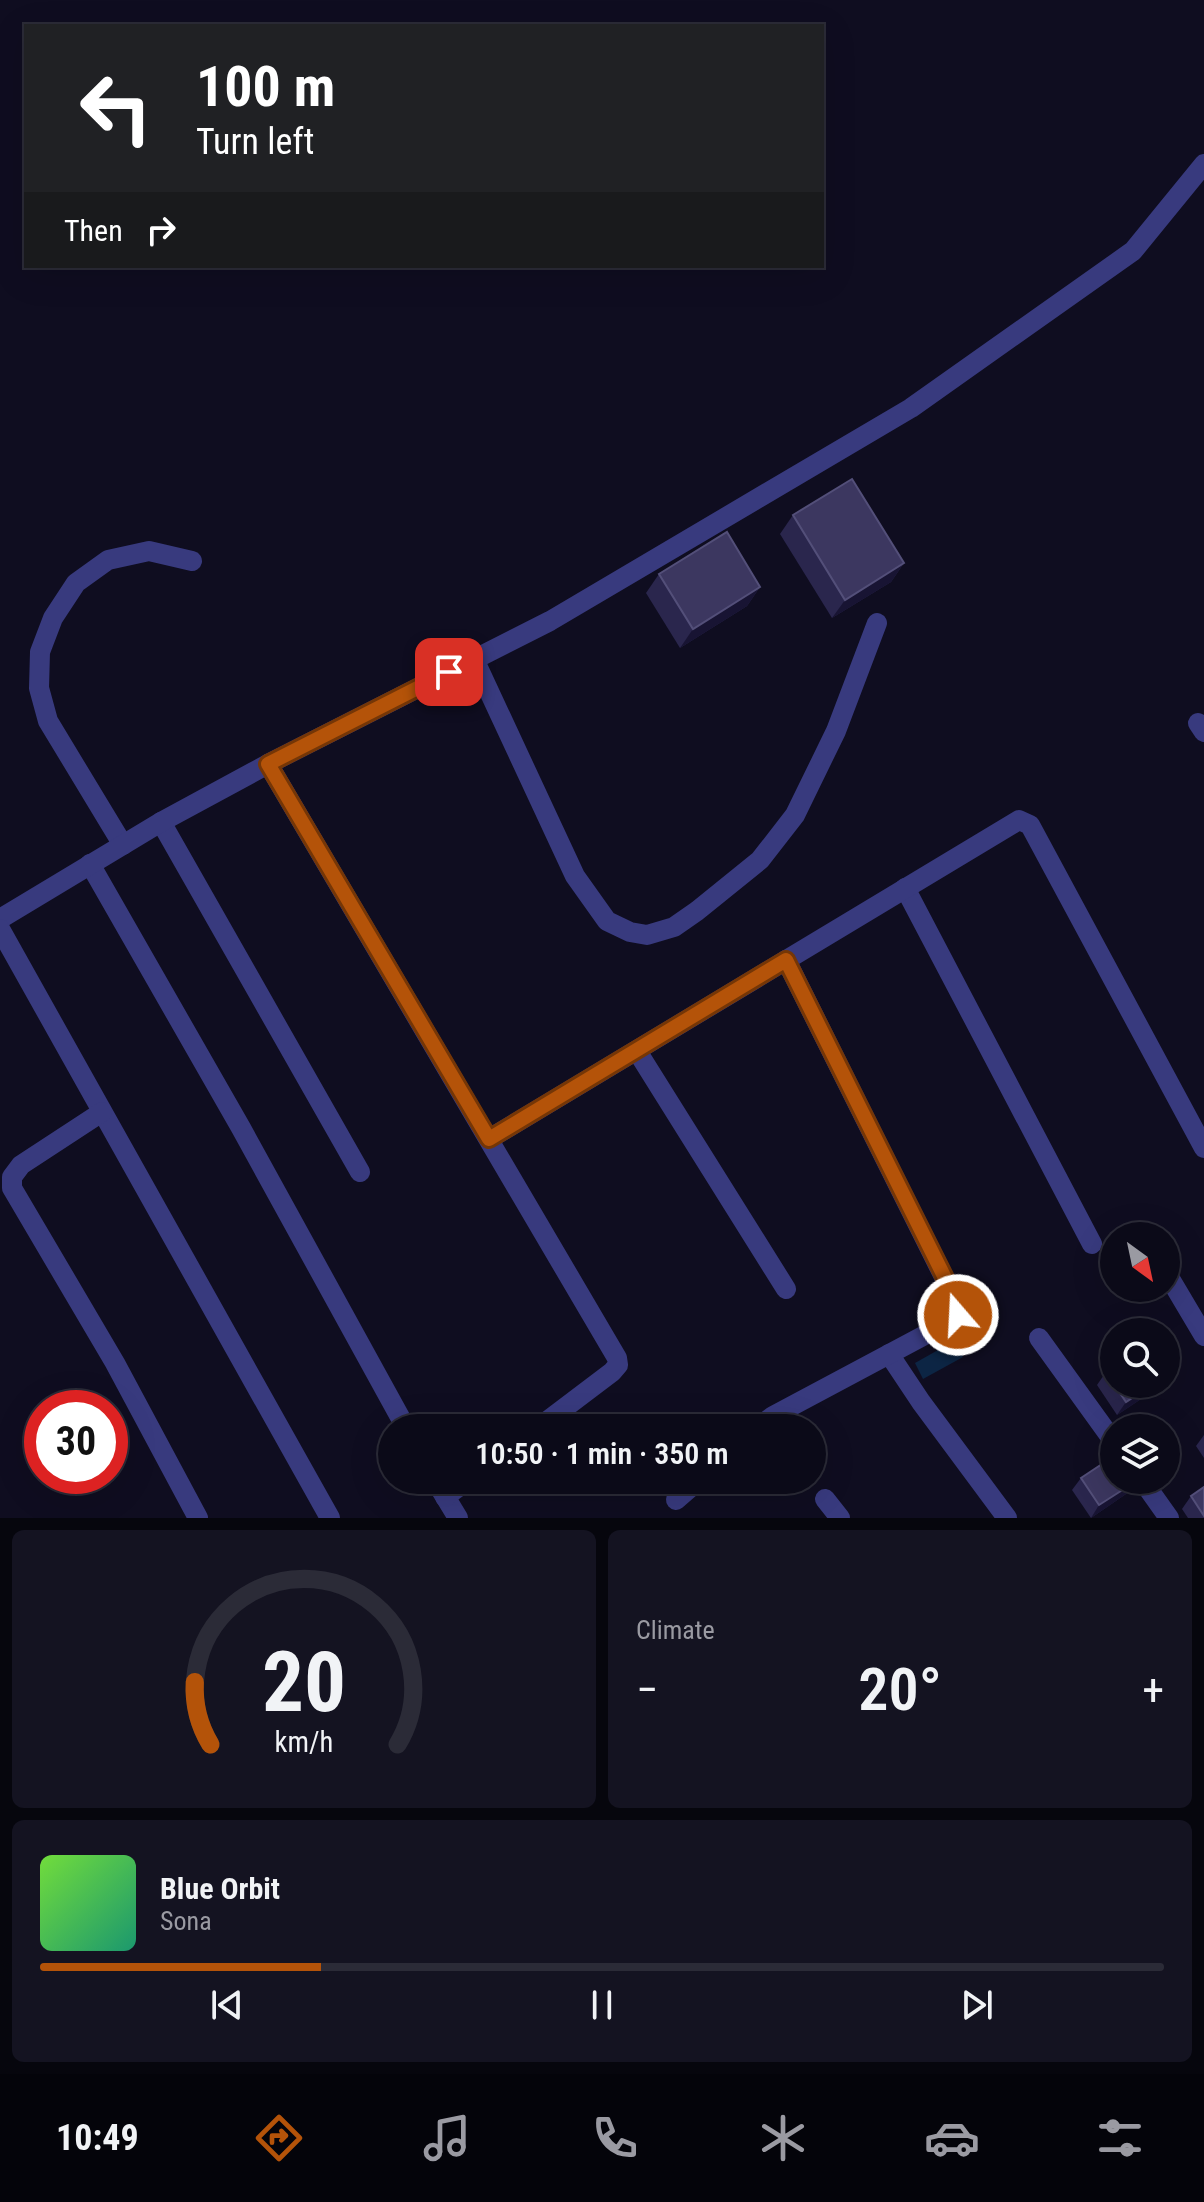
<!DOCTYPE html>
<html lang="en">
<head>
<meta charset="utf-8">
<style>
	:root { --surface:#0b0a18; --page:#141321; --text:#f1f3f6; --muted:#9a9aa2; --line:#2b2b37; --accent:#b45309 }
	body { margin:0; font-family:"Roboto Condensed",sans-serif; background:var(--page); color:var(--text); height:100vh; display:flex; flex-direction:column; font-size:30px; white-space:nowrap }
	* { box-sizing:border-box; margin:0 }
	p { font-size:26px; color:var(--muted) }
	.icon { flex:none; width:44px; height:44px; fill:none; stroke:currentColor; stroke-width:2; stroke-linecap:round; stroke-linejoin:round }
	.map { position:relative; height:1518px; overflow:hidden }
	.drawer { display:flex; flex-direction:column; gap:12px; padding:12px; background:#06060d; flex:1 }
	.drawer>* { flex:none }
	.banner { position:absolute; left:24px; top:24px; width:800px; height:244px; border-radius:0px; box-shadow:0 8px 32px #0002,0 0 0 2px var(--line); background:#202124; color:#fff; overflow:hidden }
	.needle { width:52px; rotate:147deg }
	.controls { position:absolute; left:1100px; top:1222px; display:grid; gap:16px }
	.controls a { display:grid; place-items:center; width:80px; height:80px; border-radius:50%; background:var(--surface); box-shadow:0 8px 32px #0002,0 0 0 2px var(--line); font-size:40px }
	.speed { position:absolute; left:24px; top:1390px; display:flex; gap:16px; font-size:40px; font-weight:700; text-align:center }
	.speed>* { display:grid; place-content:center; width:104px; height:104px; border-radius:50%; background:var(--surface); box-shadow:0 8px 32px #0002,0 0 0 2px var(--line); line-height:1 }
	.speed .limit { border:12px solid #d22; background:#fff; color:#111 }
	.pin { position:absolute; display:grid; place-items:center; width:68px; height:68px; color:#fff; margin:-34px; border-radius:16px; box-shadow:0 4px 12px #0006 }
	.me { position:absolute; width:88px; margin:-44px; rotate:341deg; stroke-linejoin:round; filter:drop-shadow(0 0 6px #0008) }
	.turn { display:flex; align-items:center; gap:28px; height:168px; padding:0 40px; font-size:36px }
	.turn .icon { width:104px; height:104px; stroke-width:2.5 }
	.turn b { display:block; font-size:56px; line-height:68px }
	.then { display:flex; align-items:center; height:76px; padding:0 40px; background:#0003; gap:16px; font-size:30px }
	.big { font-size:60px; font-weight:600; line-height:1.1 }
	.drawer .tile { flex:1; display:flex; flex-direction:column; justify-content:center; gap:12px; min-width:0; padding:0 28px; border-radius:12px; background:var(--page) }
	.drawer .dial { align-items:center; gap:0 }
	.dial svg { height:208px; overflow:visible; fill:none; stroke:var(--line); stroke-width:7; stroke-linecap:round; text-anchor:middle }
	.dial text { fill:var(--text); stroke:none }
	.song { display:flex; align-items:center; gap:24px }
	.cover { width:96px; height:96px; border-radius:12px; background:linear-gradient(135deg,hsl(100 70% 55%),hsl(160 70% 35%)) }
	.played { height:8px; border-radius:4px; background:linear-gradient(90deg,var(--accent) 25%,var(--line) 25%) }
	.keys { display:flex; justify-content:space-around; direction:ltr }
	.heat { display:flex; justify-content:space-between; align-items:center; font-size:44px; direction:ltr }
	.drawer .tiles { flex:1; display:grid; gap:12px; grid-template-columns:1fr 1fr }
	.tile:last-child { grid-column:span 2 }
	.trip { position:absolute; left:378px; top:1414px; width:448px; height:80px; border-radius:40px; background:var(--surface); box-shadow:0 8px 32px #0002,0 0 0 2px var(--line); font-weight:600; line-height:80px; text-align:center }
	.menu { display:flex; height:128px; justify-content:space-around; align-items:center; background:#04040a; color:var(--muted) }
	.menu .icon { width:56px; height:56px }
	.menu .active { color:var(--accent) }
	.menu b { font-size:36px; color:var(--text) }
	.map>svg:first-child { display:block }
	.water { fill:#0c2544 }
	.lines { fill:none; stroke-linecap:round; stroke-linejoin:round }
	.minor { stroke:#383a7e; stroke-width:20 }
	.wall { fill:#2a264d }
	.shaded-wall { fill:#181433 }
	.building { fill:#3c3760; stroke:#534f79; stroke-width:2 }
	.route-casing { stroke:#753606; stroke-width:20 }
	.route { stroke:#b45309; stroke-width:14 }
</style>
</head>
<body>
<div class="map">
<svg width="1204" height="1518" viewBox="0 0 1204 1518">
	<rect width="100%" height="100%" fill="#0f0d20"/>
	<polygon class="water" points="954,1341 963,1357 923,1379 915,1363"/>
	<g class="lines">
		<g class="minor">
			<polyline points="474,659 575,876 607,921 630,932 647,935 674,927 697,911 760,860 795,815 836,731 877,623"/>
			<polyline points="1198,723 1204,732"/>
			<polyline points="268,764 617,1358 618,1365 612,1372 538,1428"/>
			<polyline points="161,822 360,1172"/>
			<polyline points="123,845 48,721 39,688 40,652 53,618 76,583 108,560 149,551 192,561"/>
			<polyline points="90,864 241,1128 406,1428"/>
			<polyline points="905,888 1092,1244"/>
			<polyline points="0,919 161,822 268,764 550,621 911,408 1133,251 1204,164"/>
			<polyline points="0,929 330,1518"/>
			<polyline points="637,1051 786,1289"/>
			<polyline points="102,1112 21,1165 12,1177 12,1188 115,1363 198,1518"/>
			<polyline points="489,1139 1019,820 1030,825 1204,1148"/>
			<polyline points="1166,1272 1204,1336"/>
			<polyline points="1039,1338 1114,1442"/>
			<polyline points="889,1354 921,1402 1007,1518"/>
			<polyline points="757,1428 773,1416 953,1320 958,1315 959,1307 786,960"/>
			<polyline points="435,1480 458,1518"/>
			<polyline points="1142,1480 1169,1518"/>
			<polyline points="445,1497 468,1480"/>
			<polyline points="825,1499 840,1518"/>
			<polyline points="676,1500 699,1480"/>
		</g>
	</g>
	<g class="wall">
		<polygon points="793,515 904,563 891,582 832,618 780,534"/>
		<polygon points="659,574 760,587 747,606 680,648 646,593"/>
		<polygon points="1106,1372 1156,1389 1117,1415 1097,1385"/>
		<polygon points="1204,1435 1204,1458 1196,1446"/>
		<polygon points="1081,1478 1135,1482 1126,1494 1091,1518 1072,1490"/>
		<polygon points="1204,1487 1204,1518 1188,1518 1182,1509 1191,1496"/>
	</g>
	<g class="shaded-wall">
		<polygon points="904,563 891,582 832,618 845,600"/>
		<polygon points="760,587 747,606 680,648 693,629"/>
		<polygon points="1153,1384 1160,1384 1156,1389 1117,1415 1126,1402"/>
		<polygon points="1135,1482 1126,1494 1091,1518 1099,1505"/>
	</g>
	<g class="building">
		<polygon points="852,479 904,563 845,600 793,515"/>
		<polygon points="727,532 760,587 693,629 659,574"/>
		<polygon points="1114,1367 1114,1384 1153,1384 1126,1402 1106,1372"/>
		<polygon points="1114,1456 1114,1480 1134,1480 1135,1482 1099,1505 1081,1478"/>
		<polygon points="1204,1487 1204,1516 1191,1496"/>
	</g>
	<g class="lines">
		<defs>
			<polyline id="route" points="449,672 268,764 489,1139 786,960 955,1298 958,1315"/>
		</defs>
		<use href="#route" class="route-casing"/>
		<use href="#route" class="route"/>
	</g>
</svg>
<div class="controls">
<a><svg class="needle" viewBox="-14 -14 28 28"><path d="M0-13l5 13h-10z" fill="#e53935"/><path d="M0 13l5-13h-10z" fill="#9a9aa2"/></svg></a>
<a><svg class="icon" aria-label="search" viewBox="0 0 24 24"><circle cx="10" cy="10" r="6"/><path d="M15 15l6 6"/></svg></a>
<a><svg class="icon" aria-label="layers" viewBox="0 0 24 24"><path d="M12 4l9 5-9 5-9-5zM3 14l9 5 9-5"/></svg></a>
</div>
<div class="speed"><div class="limit">30</div></div>
<div class="pin" style="left:449px;top:672px;background:#d93025"><svg class="icon" aria-label="arrive" viewBox="0 0 24 24"><path d="M6 21V4h12l-3 4 3 4H6"/></svg></div>
<svg class="me" style="left:958px;top:1315px" viewBox="-20 -20 40 40"><circle r="17" fill="#b45309" stroke="#fff" stroke-width="3"/><path d="M0-11L8 9 0 5-8 9z" fill="#fff"/></svg>
<div class="trip">10:50 · 1 min · 350 m</div>
<div class="banner">
<div class="turn"><svg class="icon" aria-label="left" viewBox="0 0 24 24"><path d="M17 20v-9H6M10 6l-5 5 5 5"/></svg><div><b>100 m</b>Turn left</div></div>
<div class="then">Then<svg class="icon" aria-label="right" viewBox="0 0 24 24"><path d="M7 20v-9h11M14 6l5 5-5 5"/></svg></div>
</div>
</div>
<section class="drawer">
<div class="tiles">
<div class="tile dial"><svg viewBox="0 0 100 80">
<path d="M14 69A42 42 0 1 1 86 69"/>
<path d="M14 69A42 42 0 0 1 8 45" stroke="#b45309"/>
<text x="50" y="56" font-size="32" font-weight="700">20</text>
<text x="50" y="72" font-size="11">km/h</text>
</svg></div>
<div class="tile"><p>Climate</p>
<div class="heat"><a>−</a><b class="big">20°</b><a>+</a></div>
</div>
<div class="tile">
<div class="song"><i class="cover"></i><div><b>Blue Orbit</b><p>Sona</p></div></div>
<div class="played"></div>
<div class="keys"><svg class="icon" aria-label="previous" viewBox="0 0 24 24"><path d="M18 5L8 12l10 7zM5 5v14"/></svg><svg class="icon" aria-label="pause" viewBox="0 0 24 24"><path d="M8 5v14M16 5v14"/></svg><svg class="icon" aria-label="next" viewBox="0 0 24 24"><path d="M6 5l10 7-10 7zM19 5v14"/></svg></div>
</div>
</div>
</section>
<nav class="menu">
<b>10:49</b>
<svg class="icon active" aria-label="directions" viewBox="0 0 24 24"><path d="M12 3l9 9-9 9-9-9zM9 14v-3h6M13 9l2 2-2 2"/></svg>
<svg class="icon" aria-label="music" viewBox="0 0 24 24"><path d="M9 18V5l10-2v13"/><circle cx="6" cy="18" r="3"/><circle cx="16" cy="16" r="3"/></svg>
<svg class="icon" aria-label="phone" viewBox="0 0 24 24"><path d="M5 4h4l2 5-3 2q2 4 5 5l2-3 5 2v4C11 20 4 13 5 4z"/></svg>
<svg class="icon" aria-label="climate" viewBox="0 0 24 24"><path d="M12 3v18M4 7l16 10M4 17L20 7"/></svg>
<svg class="icon" aria-label="car" viewBox="0 0 24 24"><path d="M5 17H2v-5l4-1 3-4h7l3 4 3 1v5h-3M9 17h6M6 11h13"/><circle cx="7" cy="17" r="2"/><circle cx="17" cy="17" r="2"/></svg>
<svg class="icon" aria-label="filters" viewBox="0 0 24 24"><path d="M4 7h16M4 17h16"/><circle cx="9" cy="7" r="2"/><circle cx="15" cy="17" r="2"/></svg>
</nav>
</body>
</html>
